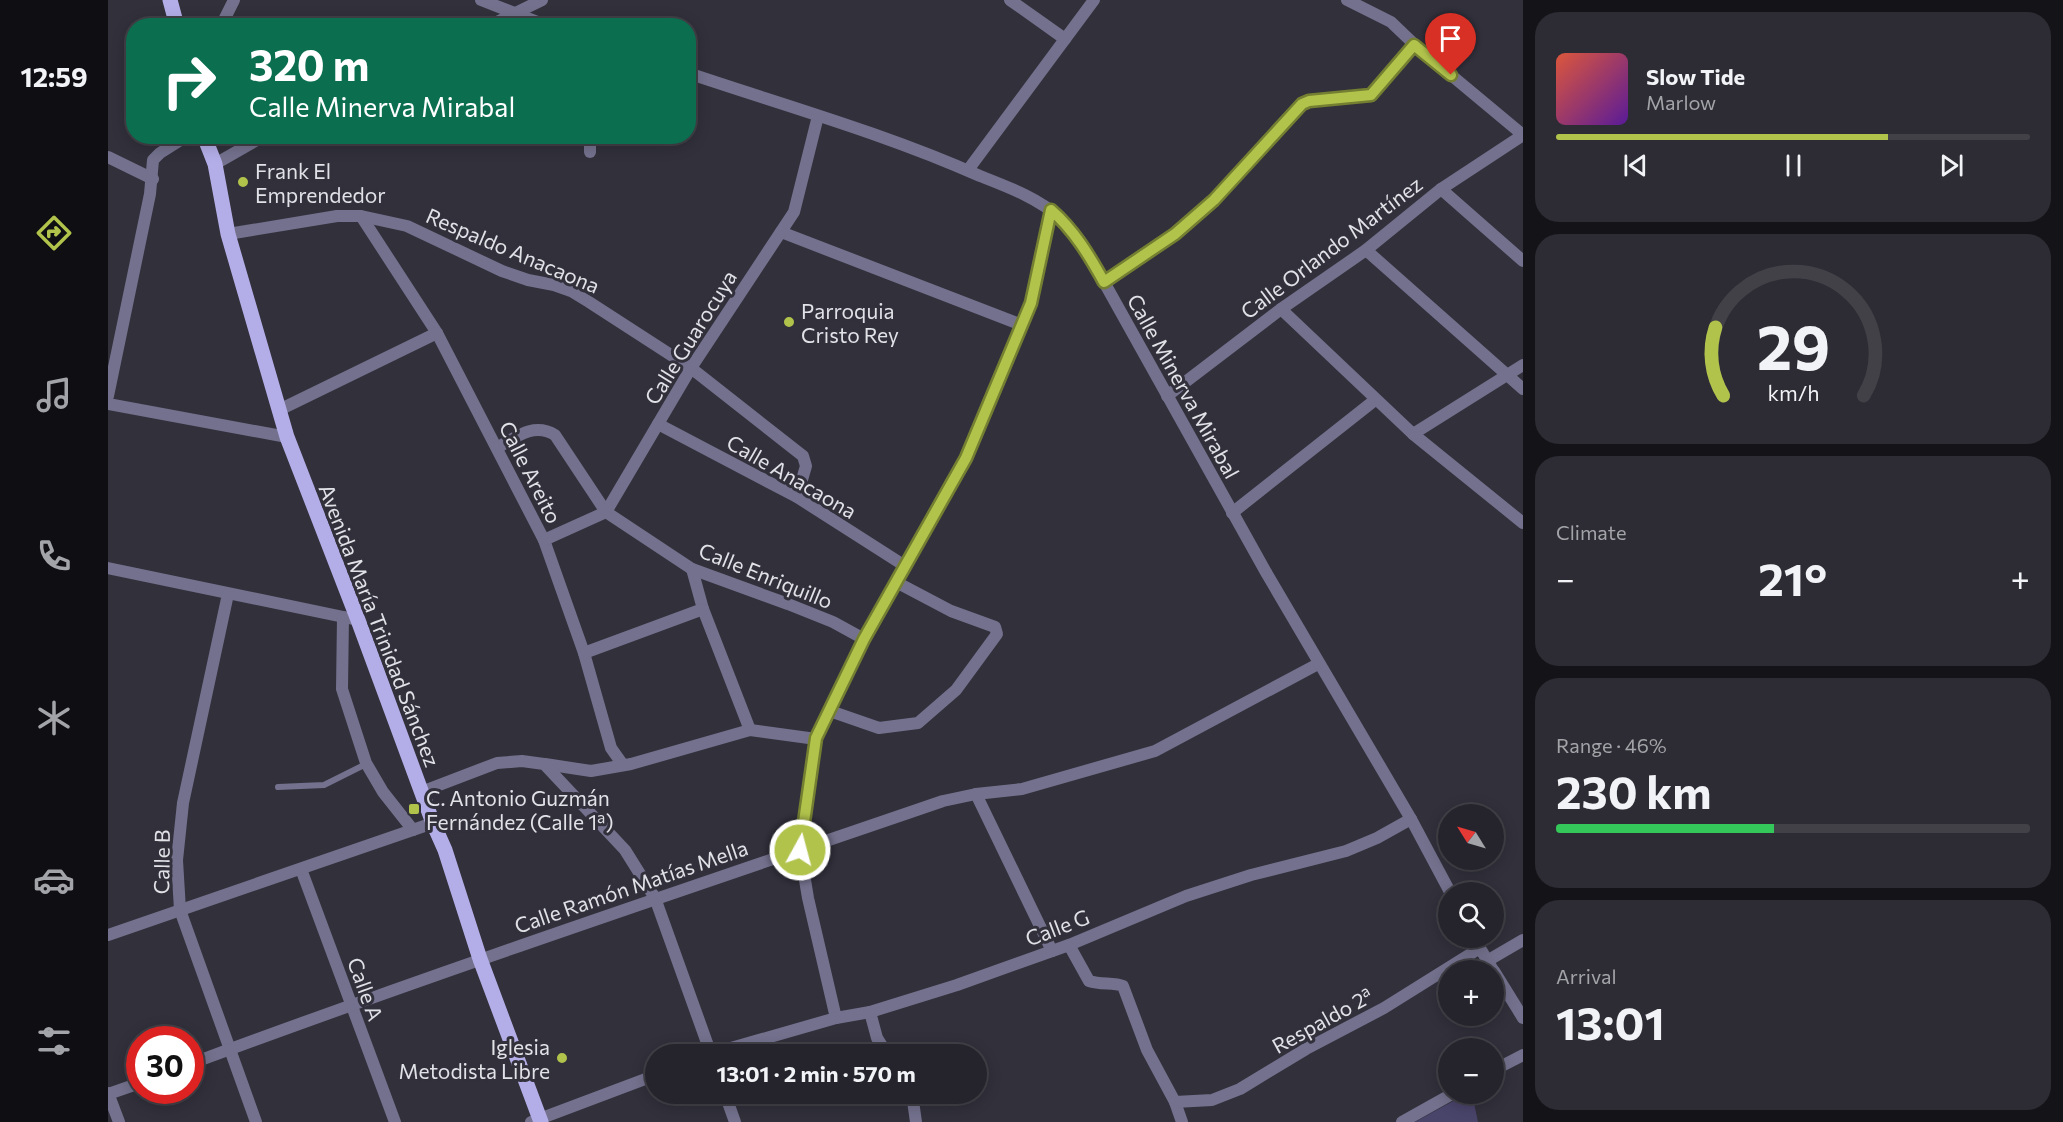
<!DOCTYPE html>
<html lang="en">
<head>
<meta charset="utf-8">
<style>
	:root { --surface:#25242c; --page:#2d2c34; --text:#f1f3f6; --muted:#a3a4a9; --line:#424148; --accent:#b2c34c }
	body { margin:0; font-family:Commissioner,sans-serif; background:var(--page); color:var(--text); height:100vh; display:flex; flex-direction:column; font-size:22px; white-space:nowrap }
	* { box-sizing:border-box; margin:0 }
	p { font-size:20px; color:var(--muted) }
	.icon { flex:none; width:33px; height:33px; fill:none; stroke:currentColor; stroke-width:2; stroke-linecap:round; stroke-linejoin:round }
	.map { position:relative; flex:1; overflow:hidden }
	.side { display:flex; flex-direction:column; gap:12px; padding:12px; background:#141418; width:540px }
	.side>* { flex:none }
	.guide { position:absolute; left:18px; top:18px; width:570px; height:126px; border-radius:24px; box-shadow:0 3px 15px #0003,0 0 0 2px var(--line); background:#0b6e4f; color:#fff; overflow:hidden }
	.needle { width:39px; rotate:307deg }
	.fabs { position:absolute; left:1330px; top:804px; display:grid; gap:12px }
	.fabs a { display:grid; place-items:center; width:66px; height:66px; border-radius:50%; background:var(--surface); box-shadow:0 3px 15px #0003,0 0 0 2px var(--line); font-size:30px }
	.speed { position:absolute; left:18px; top:1026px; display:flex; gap:12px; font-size:30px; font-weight:700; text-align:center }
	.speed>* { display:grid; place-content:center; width:78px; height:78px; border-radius:50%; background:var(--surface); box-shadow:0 3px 15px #0003,0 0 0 2px var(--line); line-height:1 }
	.speed .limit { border:9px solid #d22; background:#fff; color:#111 }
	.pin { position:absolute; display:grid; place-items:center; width:51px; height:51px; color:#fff; margin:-62px -26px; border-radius:50% 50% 50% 0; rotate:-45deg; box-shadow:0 0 6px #0007 }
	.pin .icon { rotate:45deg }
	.me { position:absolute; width:66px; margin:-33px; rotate:7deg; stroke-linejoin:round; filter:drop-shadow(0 0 4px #0008) }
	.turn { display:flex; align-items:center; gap:21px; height:126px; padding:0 24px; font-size:27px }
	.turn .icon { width:78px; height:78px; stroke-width:2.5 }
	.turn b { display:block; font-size:42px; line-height:51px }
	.big { font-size:45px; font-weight:700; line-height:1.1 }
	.side .tile { flex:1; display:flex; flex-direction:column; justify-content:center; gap:9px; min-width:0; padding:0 21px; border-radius:24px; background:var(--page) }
	.side .dial { align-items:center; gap:0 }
	.dial svg { height:156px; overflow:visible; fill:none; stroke:var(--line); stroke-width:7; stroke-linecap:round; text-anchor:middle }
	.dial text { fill:var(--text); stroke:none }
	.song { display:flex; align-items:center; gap:18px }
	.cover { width:72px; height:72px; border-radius:9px; background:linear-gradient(135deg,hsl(10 70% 55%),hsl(270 70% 35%)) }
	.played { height:6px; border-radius:3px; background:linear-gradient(90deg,var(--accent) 70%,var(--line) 70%) }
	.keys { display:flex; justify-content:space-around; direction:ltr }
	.heat { display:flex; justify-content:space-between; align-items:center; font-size:33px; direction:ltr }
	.charge { height:9px; border-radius:4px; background:linear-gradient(90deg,#34c759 46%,var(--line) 0) }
	.trip { position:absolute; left:537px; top:1044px; width:342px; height:60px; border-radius:30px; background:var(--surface); box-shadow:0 3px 15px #0003,0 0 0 2px var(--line); font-weight:700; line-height:60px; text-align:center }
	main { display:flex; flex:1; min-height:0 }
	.tab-bar { display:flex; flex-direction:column; width:108px; justify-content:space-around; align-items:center; background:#0f0e12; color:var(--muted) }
	.tab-bar .icon { width:42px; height:42px }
	.tab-bar .selected { color:var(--accent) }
	.tab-bar b { font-size:27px; color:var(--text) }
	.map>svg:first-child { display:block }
	.green { fill:#49446a }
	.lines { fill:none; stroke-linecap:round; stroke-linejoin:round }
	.service { stroke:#73718d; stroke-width:6 }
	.minor { stroke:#73718d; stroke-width:12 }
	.tertiary { stroke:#73718d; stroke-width:12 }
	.primary { stroke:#b4aee8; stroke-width:15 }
	.route-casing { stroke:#747f31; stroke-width:15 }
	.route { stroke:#b2c34c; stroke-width:10 }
	.poi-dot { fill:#b2c34c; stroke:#31303b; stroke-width:2 }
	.labels { text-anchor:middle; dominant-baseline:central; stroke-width:6; stroke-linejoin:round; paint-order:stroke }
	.poi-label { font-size:21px; fill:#e1e1e8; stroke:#31303b; text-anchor:start }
	.street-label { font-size:21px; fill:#e1e1e8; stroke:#31303b }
</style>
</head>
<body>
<main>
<nav class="tab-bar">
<b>12:59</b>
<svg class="icon selected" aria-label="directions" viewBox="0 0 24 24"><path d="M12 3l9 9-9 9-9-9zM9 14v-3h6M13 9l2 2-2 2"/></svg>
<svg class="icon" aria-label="music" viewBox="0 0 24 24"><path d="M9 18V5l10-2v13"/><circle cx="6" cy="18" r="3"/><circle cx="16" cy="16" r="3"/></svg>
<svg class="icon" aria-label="phone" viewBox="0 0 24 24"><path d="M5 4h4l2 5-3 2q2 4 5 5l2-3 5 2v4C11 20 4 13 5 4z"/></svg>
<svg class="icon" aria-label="climate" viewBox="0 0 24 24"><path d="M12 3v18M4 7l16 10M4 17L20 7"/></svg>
<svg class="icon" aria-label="car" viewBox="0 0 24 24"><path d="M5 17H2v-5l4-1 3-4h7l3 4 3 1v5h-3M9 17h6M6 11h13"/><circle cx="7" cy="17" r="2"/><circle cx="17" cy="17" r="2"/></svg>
<svg class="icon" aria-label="filters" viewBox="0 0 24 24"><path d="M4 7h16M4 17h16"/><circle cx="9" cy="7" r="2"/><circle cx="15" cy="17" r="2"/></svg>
</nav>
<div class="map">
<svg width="1415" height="1122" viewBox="0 0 1415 1122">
	<rect width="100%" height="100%" fill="#31303b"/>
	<polygon class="green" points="1358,1094 1364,1094 1370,1122 1307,1122"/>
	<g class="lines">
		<polyline class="service" points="170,787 216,785 258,764"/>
		<g class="minor">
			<polyline points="902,0 957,39"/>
			<polyline points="113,26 126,0"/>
			<polyline points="381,26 434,0"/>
			<polyline points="482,136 482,152"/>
			<polyline points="0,157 45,179"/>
			<polyline points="107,164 156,136"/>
			<polyline points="860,170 986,0"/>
			<polyline points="1333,189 1415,261"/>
			<polyline points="253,216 329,333 436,540 476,653 503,748 515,765"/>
			<polyline points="673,232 914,325"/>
			<polyline points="120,234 229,216 253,216 299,226 394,271 420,280 446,285 463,291 481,302 583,368 695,456 698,466 689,497"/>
			<polyline points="1258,250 1415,389"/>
			<polyline points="996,282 1067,234 1106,200 1194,104 1201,101 1263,95 1307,45"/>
			<polyline points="1173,309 1305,434 1415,523"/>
			<polyline points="0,396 42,194 45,160 52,153 79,136"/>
			<polyline points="1059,396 1173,309 1258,250 1333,189 1415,135 1307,45 1283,22 1239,0"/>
			<polyline points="0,404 179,437"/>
			<polyline points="171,410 329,333"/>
			<polyline points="550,424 689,497 797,566"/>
			<polyline points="1305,434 1415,365"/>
			<path d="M389,448c19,-11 37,-26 58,-13l51,77 86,57 96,35 45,18 31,17"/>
			<polyline points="1124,513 1267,400"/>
			<polyline points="436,540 498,512 583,368 686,212 710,116"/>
			<polyline points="0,568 250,620"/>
			<polyline points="584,569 595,609 642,730"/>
			<polyline points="120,594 75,803 69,860 72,910 148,1122"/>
			<polyline points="235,617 234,689 258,763 275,792 305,830"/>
			<polyline points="476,653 595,609"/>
			<polyline points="722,711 771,728 810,723 848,690 889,634 887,627 843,611 788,582"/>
			<polyline points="437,764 483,771 523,764 642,730 708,739"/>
			<polyline points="313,792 389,763 414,761 436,764 517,850 547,898 603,1054"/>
			<polyline points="868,794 944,951"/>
			<polyline points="193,869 287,1122"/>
			<polyline points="0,935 325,823"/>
			<path d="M961,945l20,36c12,4 25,1 34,5l24,64 28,52 7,20"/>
			<polyline points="1379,961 1415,940"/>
			<polyline points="762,1012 769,1038 779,1054"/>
			<polyline points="728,1018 700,898 692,850 708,739 756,639 858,457 923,303 943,210"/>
			<polyline points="602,1054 728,1018 762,1012 849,985 961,945 1078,896 1143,875 1238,851 1269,838 1303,819"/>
			<path d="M82,1064c250,-93 502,-177 753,-263l33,-7 46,-5 133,-38 163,-87"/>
			<polyline points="1386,1070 1415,1055"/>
			<polyline points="0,1093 11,1122"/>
			<polyline points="0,1094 32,1083"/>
			<polyline points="617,1094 627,1122"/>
			<polyline points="804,1094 808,1122"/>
			<polyline points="1067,1102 1104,1100 1132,1089 1198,1049 1276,1008 1372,948"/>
			<polyline points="423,1122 548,1075"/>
			<polyline points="1294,1122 1344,1094"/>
		</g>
		<g class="tertiary">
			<polyline points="373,0 440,26"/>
			<path d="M580,73c98,33 198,61 292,103 28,11 58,22 80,42 20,17 31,42 44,64l163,292 144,245 39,73"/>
			<polyline points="1366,938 1385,970"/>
			<polyline points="1386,971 1415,1018"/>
		</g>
		<g class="primary">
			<polyline points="62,0 69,26"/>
			<polyline points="96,136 107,164 120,234 179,437 250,620 325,823 337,850 372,959 433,1122"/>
		</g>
	</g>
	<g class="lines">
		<defs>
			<path id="route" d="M692,850l16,-112 48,-99 102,-181 65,-155 20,-93c23,20 38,45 53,72l71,-48 39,-34 88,-96 7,-3 62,-6 43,-50 37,30"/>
		</defs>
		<use href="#route" class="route-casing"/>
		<use href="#route" class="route"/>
	</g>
	<g class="poi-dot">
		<circle cx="135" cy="182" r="6"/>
		<circle cx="681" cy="322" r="6"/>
		<rect x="300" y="803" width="12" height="12" rx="3"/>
		<circle cx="454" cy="1058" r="6"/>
	</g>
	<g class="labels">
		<g class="poi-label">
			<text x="147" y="170">Frank El<tspan x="147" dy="24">Emprendedor</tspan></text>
			<text x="693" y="310">Parroquia<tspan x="693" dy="24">Cristo Rey</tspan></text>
			<text x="318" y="797">C. Antonio Guzmán<tspan x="318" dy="24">Fernández (Calle 1ª)</tspan></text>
			<text x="442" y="1046" text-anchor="end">Iglesia<tspan x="442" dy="24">Metodista Libre</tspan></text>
		</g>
		<g class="street-label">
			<text transform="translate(1223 247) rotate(-37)">Calle Orlando Martínez</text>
			<text transform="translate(405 250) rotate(23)">Respaldo Anacaona</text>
			<text transform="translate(582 337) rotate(-58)">Calle Guarocuya</text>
			<text transform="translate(1076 386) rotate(61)">Calle Minerva Mirabal</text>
			<text transform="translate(423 472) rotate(63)">Calle Areito</text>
			<text transform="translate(684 476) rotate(30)">Calle Anacaona</text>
			<text transform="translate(658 575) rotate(22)">Calle Enriquillo</text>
			<text transform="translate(272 625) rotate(69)">Avenida María Trinidad Sánchez</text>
			<text transform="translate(53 862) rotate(-89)">Calle B</text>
			<text transform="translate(523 886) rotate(-19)">Calle Ramón Matías Mella</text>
			<text transform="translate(949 927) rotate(-21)">Calle G</text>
			<text transform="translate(258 989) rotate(70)">Calle A</text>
			<text transform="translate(1214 1020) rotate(-29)">Respaldo 2ª</text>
		</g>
	</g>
</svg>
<div class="fabs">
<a><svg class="needle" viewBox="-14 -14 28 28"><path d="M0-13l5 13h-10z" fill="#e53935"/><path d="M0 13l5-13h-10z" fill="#a3a4a9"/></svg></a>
<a><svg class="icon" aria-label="search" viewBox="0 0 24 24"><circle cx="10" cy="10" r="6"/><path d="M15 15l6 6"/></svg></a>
<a>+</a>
<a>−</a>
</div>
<div class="speed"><div class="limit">30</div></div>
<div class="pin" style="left:1343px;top:75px;background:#d93025"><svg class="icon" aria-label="arrive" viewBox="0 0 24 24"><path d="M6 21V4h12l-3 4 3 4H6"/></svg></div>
<svg class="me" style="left:692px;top:850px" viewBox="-20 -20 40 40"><circle r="17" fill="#b2c34c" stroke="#fff" stroke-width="3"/><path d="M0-11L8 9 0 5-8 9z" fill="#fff"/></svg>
<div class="trip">13:01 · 2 min · 570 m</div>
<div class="guide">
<div class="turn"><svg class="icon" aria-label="right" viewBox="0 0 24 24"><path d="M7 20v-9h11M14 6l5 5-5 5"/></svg><div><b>320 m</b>Calle Minerva Mirabal</div></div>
</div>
</div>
<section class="side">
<div class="tile">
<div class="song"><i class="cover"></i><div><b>Slow Tide</b><p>Marlow</p></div></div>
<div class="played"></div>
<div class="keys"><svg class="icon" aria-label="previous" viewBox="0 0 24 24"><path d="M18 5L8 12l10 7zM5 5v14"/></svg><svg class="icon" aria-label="pause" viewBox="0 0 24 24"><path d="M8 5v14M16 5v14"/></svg><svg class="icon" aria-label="next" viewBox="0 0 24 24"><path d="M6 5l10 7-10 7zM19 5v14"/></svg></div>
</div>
<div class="tile dial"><svg viewBox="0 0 100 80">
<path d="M14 69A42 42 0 1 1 86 69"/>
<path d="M14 69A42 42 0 0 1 10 34" stroke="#b2c34c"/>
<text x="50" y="56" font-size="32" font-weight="700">29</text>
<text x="50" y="72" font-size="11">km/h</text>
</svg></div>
<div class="tile"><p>Climate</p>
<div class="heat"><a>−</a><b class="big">21°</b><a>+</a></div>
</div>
<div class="tile"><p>Range · 46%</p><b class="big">230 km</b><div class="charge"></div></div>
<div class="tile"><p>Arrival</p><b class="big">13:01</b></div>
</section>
</main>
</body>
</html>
